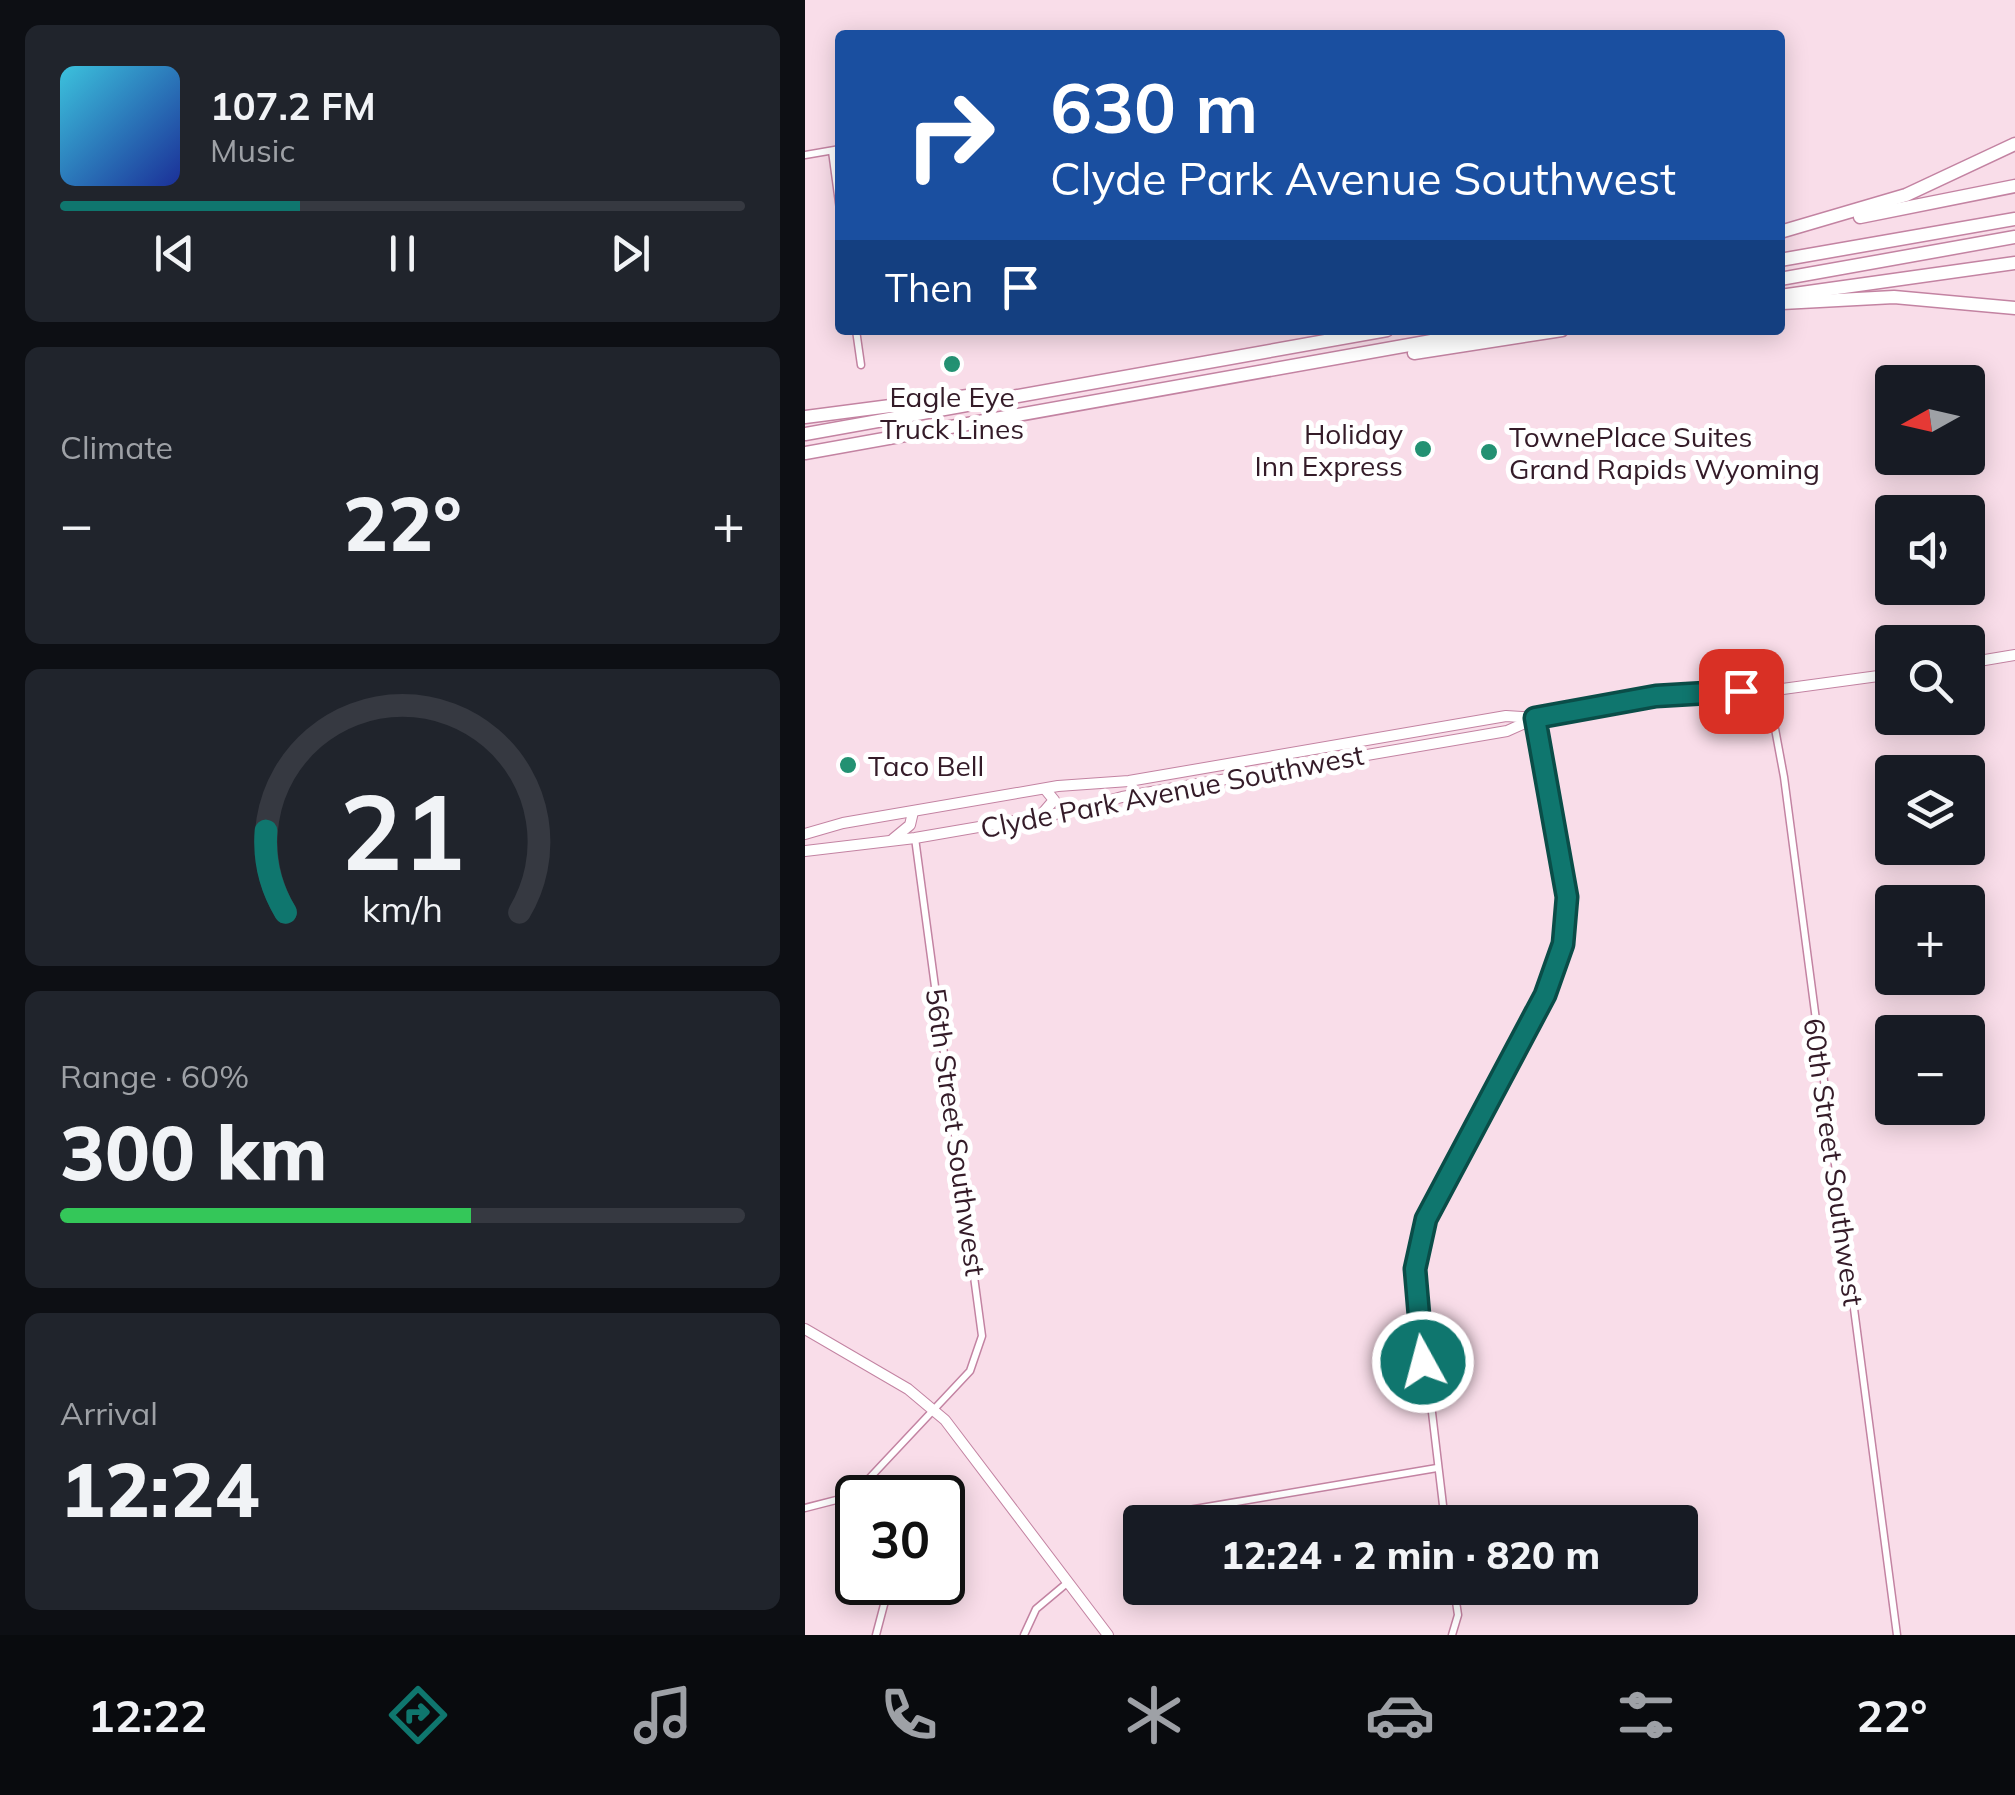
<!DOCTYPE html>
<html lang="en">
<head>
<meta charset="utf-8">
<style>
	:root { --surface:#171b24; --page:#20242c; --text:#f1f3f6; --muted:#9ea1a6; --line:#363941; --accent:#0f766e }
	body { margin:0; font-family:Mulish,sans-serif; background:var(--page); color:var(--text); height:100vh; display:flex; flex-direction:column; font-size:38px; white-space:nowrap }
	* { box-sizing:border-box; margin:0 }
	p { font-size:32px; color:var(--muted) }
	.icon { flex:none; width:55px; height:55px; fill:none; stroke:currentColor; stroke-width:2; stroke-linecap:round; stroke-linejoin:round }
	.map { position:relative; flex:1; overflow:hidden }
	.sheet { display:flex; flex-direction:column; gap:25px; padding:25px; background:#0d0f14; width:805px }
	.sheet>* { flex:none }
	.hud { position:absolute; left:30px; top:30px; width:950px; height:305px; border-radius:10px; box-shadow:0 5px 25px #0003; background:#1a4fa0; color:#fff; overflow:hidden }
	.needle { width:65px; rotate:262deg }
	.controls { position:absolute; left:1070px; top:365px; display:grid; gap:20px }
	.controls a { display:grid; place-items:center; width:110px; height:110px; border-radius:10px; background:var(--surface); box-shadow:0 5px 25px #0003; font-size:50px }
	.speed { position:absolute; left:30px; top:1475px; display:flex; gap:20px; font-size:50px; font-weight:700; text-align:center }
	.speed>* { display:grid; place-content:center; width:130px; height:130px; border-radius:50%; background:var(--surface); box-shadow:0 5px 25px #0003; line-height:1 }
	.speed .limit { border:5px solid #111; border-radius:15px; background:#fff; color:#111 }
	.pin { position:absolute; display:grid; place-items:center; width:85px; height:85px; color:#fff; margin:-42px; border-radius:20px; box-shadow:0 5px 15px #0006 }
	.me { position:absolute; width:110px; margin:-55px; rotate:353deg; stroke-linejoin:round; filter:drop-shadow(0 0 8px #0008) }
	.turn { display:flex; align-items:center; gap:35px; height:210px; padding:0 50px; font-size:45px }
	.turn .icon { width:130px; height:130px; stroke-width:2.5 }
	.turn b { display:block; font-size:70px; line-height:85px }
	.then { display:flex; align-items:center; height:95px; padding:0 50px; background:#0003; gap:20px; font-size:38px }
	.big { font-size:75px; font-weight:800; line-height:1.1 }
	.sheet .widget { flex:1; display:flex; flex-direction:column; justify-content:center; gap:15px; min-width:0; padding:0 35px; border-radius:15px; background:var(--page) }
	.sheet .dial { align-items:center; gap:0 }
	.dial svg { height:260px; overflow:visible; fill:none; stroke:var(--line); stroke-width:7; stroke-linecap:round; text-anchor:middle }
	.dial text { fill:var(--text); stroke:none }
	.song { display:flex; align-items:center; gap:30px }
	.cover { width:120px; height:120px; border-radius:15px; background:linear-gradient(135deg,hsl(190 70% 55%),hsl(230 70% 35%)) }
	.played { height:10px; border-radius:5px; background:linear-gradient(90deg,var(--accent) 35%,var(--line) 35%) }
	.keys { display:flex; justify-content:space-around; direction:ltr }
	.heat { display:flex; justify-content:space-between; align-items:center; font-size:55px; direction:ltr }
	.charge { height:15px; border-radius:8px; background:linear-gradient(90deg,#34c759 60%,var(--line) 0) }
	.trip { position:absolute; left:318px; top:1505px; width:575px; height:100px; border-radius:10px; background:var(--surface); box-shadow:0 5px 25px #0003; font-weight:800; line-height:100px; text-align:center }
	.dock { display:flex; height:160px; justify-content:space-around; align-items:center; background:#090b0e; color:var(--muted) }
	.dock .icon { width:70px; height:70px }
	.dock .on { color:var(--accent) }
	.dock b { font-size:45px; color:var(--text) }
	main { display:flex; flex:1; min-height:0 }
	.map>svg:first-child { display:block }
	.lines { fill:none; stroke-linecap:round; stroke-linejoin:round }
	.minor-casing { stroke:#c383a2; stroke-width:9 }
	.secondary-casing { stroke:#c383a2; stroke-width:12 }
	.motorway-casing { stroke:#c383a2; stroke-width:15 }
	.minor { stroke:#fff; stroke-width:6 }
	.secondary { stroke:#fff; stroke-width:10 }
	.motorway { stroke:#fff; stroke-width:12 }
	.route-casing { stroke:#0a4d48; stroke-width:25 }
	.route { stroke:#0f766e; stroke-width:18 }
	.poi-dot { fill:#239172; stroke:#fff; stroke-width:4 }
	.labels { text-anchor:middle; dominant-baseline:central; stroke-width:10; stroke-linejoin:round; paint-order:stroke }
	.poi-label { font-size:28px; fill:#341b28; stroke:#fff; text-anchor:start }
	.street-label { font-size:28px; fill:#341b28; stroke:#fff }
</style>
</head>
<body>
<main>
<section class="sheet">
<div class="widget">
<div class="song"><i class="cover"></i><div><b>107.2 FM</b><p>Music</p></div></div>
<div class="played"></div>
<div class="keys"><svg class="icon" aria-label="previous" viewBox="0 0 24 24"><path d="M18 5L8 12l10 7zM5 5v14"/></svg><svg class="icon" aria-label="pause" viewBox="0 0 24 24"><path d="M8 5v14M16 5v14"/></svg><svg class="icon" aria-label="next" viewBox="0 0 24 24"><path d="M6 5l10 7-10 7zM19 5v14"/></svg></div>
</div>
<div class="widget"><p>Climate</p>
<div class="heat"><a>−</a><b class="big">22°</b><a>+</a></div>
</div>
<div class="widget dial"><svg viewBox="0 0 100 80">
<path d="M14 69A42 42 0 1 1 86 69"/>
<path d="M14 69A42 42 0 0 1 8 44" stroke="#0f766e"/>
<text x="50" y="56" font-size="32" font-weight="700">21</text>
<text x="50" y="72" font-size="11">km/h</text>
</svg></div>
<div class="widget"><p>Range · 60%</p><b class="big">300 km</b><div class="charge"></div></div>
<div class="widget"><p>Arrival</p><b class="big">12:24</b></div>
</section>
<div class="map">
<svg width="1210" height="1635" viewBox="0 0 1210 1635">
	<rect width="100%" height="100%" fill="#f9dde9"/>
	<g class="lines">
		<defs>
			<g id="minor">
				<polyline points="27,151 35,210"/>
				<polyline points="0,155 35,149"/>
				<polyline points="51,330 56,365"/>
				<polyline points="963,691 979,777 1092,1635"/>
				<polyline points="58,1485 68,1498"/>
				<polyline points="0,1508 39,1498 58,1485 165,1371 177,1336 110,838"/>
				<polyline points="378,1511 632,1468"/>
				<polyline points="640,1522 610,1269 621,1219 740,995 758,944 761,897 730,720"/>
				<polyline points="71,1635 85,1582"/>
				<polyline points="219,1635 231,1609 262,1583"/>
				<polyline points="647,1635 653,1615 649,1588"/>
			</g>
			<g id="secondary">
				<polyline points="1162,663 1210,655"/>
				<polyline points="237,814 249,800 240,789"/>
				<polyline points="0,834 38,823 253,786 324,781 701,716 730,718 862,695 970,690 1088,674"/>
				<polyline points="88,839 105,825 108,812"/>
				<polyline points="0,851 110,838 261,812 317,797 702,731 729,719"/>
				<polyline points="0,1329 103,1389 140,1420 303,1635"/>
			</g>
			<g id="motorway">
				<polyline points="1055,217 1210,186"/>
				<polyline points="975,232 1101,195 1210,144"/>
				<polyline points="975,260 1210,219"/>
				<polyline points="975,279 1210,237"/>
				<polyline points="975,296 1210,263"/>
				<polyline points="977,303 1089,297 1210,308"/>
				<polyline points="609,353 757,330"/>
				<polyline points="0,417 170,395"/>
				<polyline points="0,434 582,330"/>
				<polyline points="0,453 688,330"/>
			</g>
		</defs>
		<use href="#minor" class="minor-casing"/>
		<use href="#secondary" class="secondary-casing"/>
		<use href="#motorway" class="motorway-casing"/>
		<use href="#minor" class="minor"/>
		<use href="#secondary" class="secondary"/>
		<use href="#motorway" class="motorway"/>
	</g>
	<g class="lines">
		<defs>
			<polyline id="route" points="618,1362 610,1269 621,1219 740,995 758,944 762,897 730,718 851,696 936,691"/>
		</defs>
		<use href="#route" class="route-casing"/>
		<use href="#route" class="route"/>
	</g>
	<g class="poi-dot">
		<circle cx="147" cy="364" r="10"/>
		<circle cx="618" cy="449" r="10"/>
		<circle cx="684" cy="452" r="10"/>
		<circle cx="43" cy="765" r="10"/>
	</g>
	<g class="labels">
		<g class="poi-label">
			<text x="147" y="396" text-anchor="middle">Eagle Eye<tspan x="147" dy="32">Truck Lines</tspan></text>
			<text x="598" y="433" text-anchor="end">Holiday<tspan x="598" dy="32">Inn Express</tspan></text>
			<text x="704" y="436">TownePlace Suites<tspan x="704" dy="32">Grand Rapids Wyoming</tspan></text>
			<text x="63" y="765">Taco Bell</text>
		</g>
		<g class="street-label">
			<text transform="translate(367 791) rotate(-11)">Clyde Park Avenue Southwest</text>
			<text transform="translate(151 1132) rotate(82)">56th Street Southwest</text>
			<text transform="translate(1029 1162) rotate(82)">60th Street Southwest</text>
		</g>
	</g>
</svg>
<div class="controls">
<a><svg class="needle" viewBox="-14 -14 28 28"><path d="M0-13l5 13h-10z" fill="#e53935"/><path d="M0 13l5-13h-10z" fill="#9ea1a6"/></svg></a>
<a><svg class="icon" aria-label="sound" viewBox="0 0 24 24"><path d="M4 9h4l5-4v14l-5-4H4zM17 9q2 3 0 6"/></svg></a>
<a><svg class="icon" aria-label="search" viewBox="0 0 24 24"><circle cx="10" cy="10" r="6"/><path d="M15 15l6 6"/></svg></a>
<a><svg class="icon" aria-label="layers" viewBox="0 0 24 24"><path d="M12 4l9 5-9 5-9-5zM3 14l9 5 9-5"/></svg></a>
<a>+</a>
<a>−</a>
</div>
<div class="speed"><div class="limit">30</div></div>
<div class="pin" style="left:936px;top:691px;background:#d93025"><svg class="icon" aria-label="arrive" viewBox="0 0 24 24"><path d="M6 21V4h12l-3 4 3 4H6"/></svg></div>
<svg class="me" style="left:618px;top:1362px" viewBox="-20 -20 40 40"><circle r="17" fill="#0f766e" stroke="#fff" stroke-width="3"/><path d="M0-11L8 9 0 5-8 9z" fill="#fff"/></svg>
<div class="trip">12:24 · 2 min · 820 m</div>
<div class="hud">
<div class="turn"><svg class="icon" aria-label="right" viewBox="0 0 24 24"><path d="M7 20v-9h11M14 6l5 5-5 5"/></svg><div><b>630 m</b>Clyde Park Avenue Southwest</div></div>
<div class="then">Then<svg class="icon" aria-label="arrive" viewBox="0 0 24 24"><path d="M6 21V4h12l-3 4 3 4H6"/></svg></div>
</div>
</div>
</main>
<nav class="dock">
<b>12:22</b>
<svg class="icon on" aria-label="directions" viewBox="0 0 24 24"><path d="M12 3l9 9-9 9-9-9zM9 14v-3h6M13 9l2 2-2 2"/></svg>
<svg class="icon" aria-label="music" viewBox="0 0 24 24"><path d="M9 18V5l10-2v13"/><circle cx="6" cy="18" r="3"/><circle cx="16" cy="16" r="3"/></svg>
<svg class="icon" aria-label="phone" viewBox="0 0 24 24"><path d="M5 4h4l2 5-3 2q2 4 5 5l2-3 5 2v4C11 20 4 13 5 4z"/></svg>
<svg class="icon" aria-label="climate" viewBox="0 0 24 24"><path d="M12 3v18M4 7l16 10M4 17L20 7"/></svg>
<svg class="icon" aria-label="car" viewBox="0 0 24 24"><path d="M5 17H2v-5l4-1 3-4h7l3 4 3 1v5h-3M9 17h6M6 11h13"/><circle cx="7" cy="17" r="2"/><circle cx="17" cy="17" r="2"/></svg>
<svg class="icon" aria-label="filters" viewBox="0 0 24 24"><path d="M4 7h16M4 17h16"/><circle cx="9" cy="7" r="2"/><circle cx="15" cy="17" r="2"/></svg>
<b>22°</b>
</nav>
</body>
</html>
